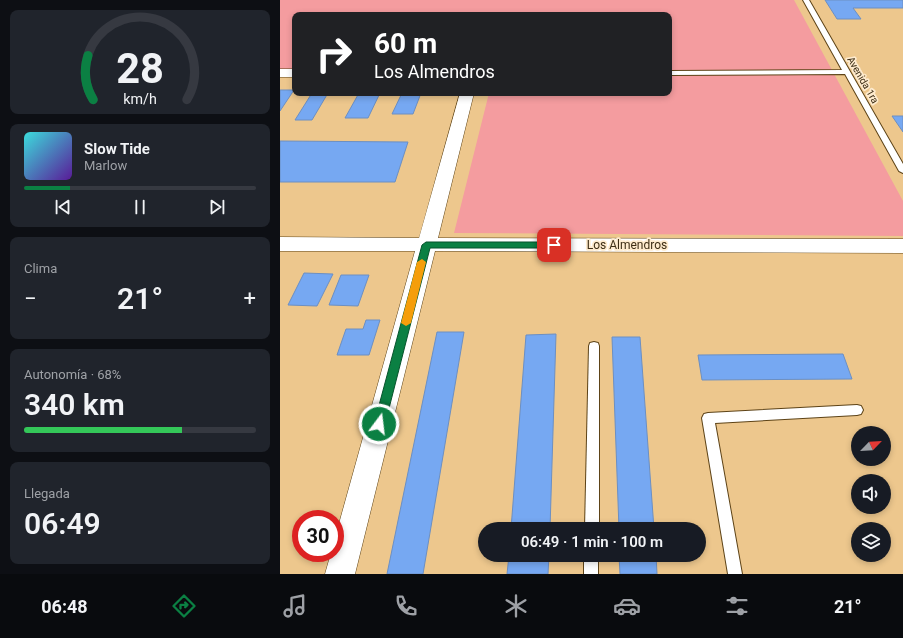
<!DOCTYPE html>
<html lang="es">
<head>
<meta charset="utf-8">
<style>
	:root { --surface:#171b24; --page:#20242c; --text:#f1f3f6; --muted:#9ea1a6; --line:#363941; --accent:#0b8043 }
	body { margin:0; font-family:Roboto,sans-serif; background:var(--page); color:var(--text); height:100vh; display:flex; flex-direction:column; font-size:15px; white-space:nowrap }
	* { box-sizing:border-box; margin:0 }
	p { font-size:13px; color:var(--muted) }
	.icon { flex:none; width:22px; height:22px; fill:none; stroke:currentColor; stroke-width:2; stroke-linecap:round; stroke-linejoin:round }
	.map { position:relative; flex:1; overflow:hidden }
	.sheet { display:flex; flex-direction:column; gap:10px; padding:10px; background:#0d0f14; width:280px }
	.sheet>* { flex:none }
	.hud { position:absolute; left:12px; top:12px; width:380px; height:84px; border-radius:8px; box-shadow:0 2px 6px #0003; background:#202124; color:#fff; overflow:hidden }
	.needle { width:26px; rotate:65deg }
	.fabs { position:absolute; left:571px; top:426px; display:grid; gap:8px }
	.fabs a { display:grid; place-items:center; width:40px; height:40px; border-radius:50%; background:var(--surface); box-shadow:0 2px 6px #0003; font-size:20px }
	.speed { position:absolute; left:12px; top:510px; display:flex; gap:8px; font-size:20px; font-weight:700; text-align:center }
	.speed>* { display:grid; place-content:center; width:52px; height:52px; border-radius:50%; background:var(--surface); box-shadow:0 2px 6px #0003; line-height:1 }
	.speed .limit { border:6px solid #d22; background:#fff; color:#111 }
	.pin { position:absolute; display:grid; place-items:center; width:34px; height:34px; color:#fff; margin:-17px; border-radius:8px; box-shadow:0 2px 6px #0006 }
	.me { position:absolute; width:44px; margin:-22px; rotate:15deg; stroke-linejoin:round; filter:drop-shadow(0 0 3px #0008) }
	.turn { display:flex; align-items:center; gap:14px; height:84px; padding:0 16px; font-size:18px }
	.turn .icon { width:52px; height:52px; stroke-width:2.5 }
	.turn b { display:block; font-size:28px; line-height:34px }
	.big { font-size:30px; font-weight:600; line-height:1.1 }
	.sheet .widget { flex:1; display:flex; flex-direction:column; justify-content:center; gap:6px; min-width:0; padding:0 14px; border-radius:8px; background:var(--page) }
	.sheet .dial { align-items:center; gap:0 }
	.dial svg { height:104px; overflow:visible; fill:none; stroke:var(--line); stroke-width:7; stroke-linecap:round; text-anchor:middle }
	.dial text { fill:var(--text); stroke:none }
	.song { display:flex; align-items:center; gap:12px }
	.cover { width:48px; height:48px; border-radius:6px; background:linear-gradient(135deg,hsl(180 70% 55%),hsl(270 70% 35%)) }
	.played { height:4px; border-radius:2px; background:linear-gradient(90deg,var(--accent) 20%,var(--line) 20%) }
	.keys { display:flex; justify-content:space-around; direction:ltr }
	.heat { display:flex; justify-content:space-between; align-items:center; font-size:22px; direction:ltr }
	.charge { height:6px; border-radius:3px; background:linear-gradient(90deg,#34c759 68%,var(--line) 0) }
	.trip { position:absolute; left:198px; top:522px; width:228px; height:40px; border-radius:20px; background:var(--surface); box-shadow:0 2px 6px #0003; font-weight:600; line-height:40px; text-align:center }
	.dock { display:flex; height:64px; justify-content:space-around; align-items:center; background:#090b0e; color:var(--muted) }
	.dock .icon { width:28px; height:28px }
	.dock .active { color:var(--accent) }
	.dock b { font-size:18px; color:var(--text) }
	main { display:flex; flex:1; min-height:0 }
	.map>svg:first-child { display:block }
	.green { fill:#f49c9f }
	.building { fill:#76a8f2; stroke:#6c8fc2 }
	.lines { fill:none; stroke-linecap:round; stroke-linejoin:round }
	.service-casing { stroke:#5d4317; stroke-width:2 }
	.minor-casing { stroke:#5d4317; stroke-width:1 }
	.service { fill:#fff; fill-rule:evenodd }
	.minor { fill:#fff; fill-rule:evenodd }
	.route { fill:#0b8043; stroke:#07532c }
	.slow { fill:#f59e0b }
	.labels { text-anchor:middle; dominant-baseline:central; stroke-width:3.5; stroke-linejoin:round; paint-order:stroke }
	.far-street-label { font-size:10px; fill:#3d2e16; stroke:#feebce }
	.street-label { font-size:12px; fill:#3d2e16; stroke:#feebce }
</style>
</head>
<body>
<main>
<section class="sheet">
<div class="widget dial"><svg viewBox="0 0 100 80">
<path d="M14 69A42 42 0 1 1 86 69"/>
<path d="M14 69A42 42 0 0 1 10 35" stroke="#0b8043"/>
<text x="50" y="56" font-size="32" font-weight="700">28</text>
<text x="50" y="72" font-size="11">km/h</text>
</svg></div>
<div class="widget">
<div class="song"><i class="cover"></i><div><b>Slow Tide</b><p>Marlow</p></div></div>
<div class="played"></div>
<div class="keys"><svg class="icon" aria-label="previous" viewBox="0 0 24 24"><path d="M18 5L8 12l10 7zM5 5v14"/></svg><svg class="icon" aria-label="pause" viewBox="0 0 24 24"><path d="M8 5v14M16 5v14"/></svg><svg class="icon" aria-label="next" viewBox="0 0 24 24"><path d="M6 5l10 7-10 7zM19 5v14"/></svg></div>
</div>
<div class="widget"><p>Clima</p>
<div class="heat"><a>−</a><b class="big">21°</b><a>+</a></div>
</div>
<div class="widget"><p>Autonomía · 68%</p><b class="big">340 km</b><div class="charge"></div></div>
<div class="widget"><p>Llegada</p><b class="big">06:49</b></div>
</section>
<div class="map">
<svg width="623" height="574" viewBox="0 0 623 574">
	<rect width="100%" height="100%" fill="#edc78d"/>
	<polygon class="green" points="0,0 514,0 623,201 623,236 174,233 209,93 389,93 389,15 15,15 15,69 0,69"/>
	<g class="building">
		<polygon points="545,0 623,0 623,8 573,8 581,19 557,19"/>
		<polygon points="0,90 14,90 0,111"/>
		<polygon points="32,93 48,93 32,120 15,120"/>
		<polygon points="79,93 100,93 88,118 65,118"/>
		<polygon points="122,93 141,93 133,114 112,114"/>
		<polygon points="612,116 623,116 623,132"/>
		<polygon points="0,141 128,142 115,182 0,182"/>
		<polygon points="24,273 53,274 37,306 8,305"/>
		<polygon points="61,275 89,275 78,306 49,305"/>
		<polygon points="86,320 100,320 89,355 57,355 66,329 83,329"/>
		<polygon points="157,332 184,332 143,574 107,574"/>
		<polygon points="276,334 270,529 231,529 246,335"/>
		<polygon points="332,337 360,337 374,529 339,529"/>
		<polygon points="563,354 572,379 422,380 418,355"/>
		<polygon points="229,555 269,555 268,574 227,574"/>
		<polygon points="339,555 376,555 377,574 340,574"/>
	</g>
	<g class="lines">
		<defs>
			<g id="service">
				<polygon points="523,0 529,0 623,164 623,173 619,171 565,74 389,75 389,71 562,70"/>
				<polygon points="314,342 318,343 319,346 319,529 305,529 309,346 310,343"/>
				<polygon points="577,405 581,406 583,410 581,414 577,415 435,423 462,574 448,574 422,418 424,414 428,413"/>
				<rect x="304" y="555" width="14" height="19"/>
			</g>
			<g id="minor">
				<rect x="0" y="69" width="15" height="8"/>
				<polygon points="180,93 194,93 158,238 623,239 623,253 155,251 75,574 45,574 51,553 55,553 55,538 135,251 0,251 0,237 139,238"/>
			</g>
		</defs>
		<use href="#service" class="service-casing"/>
		<use href="#minor" class="minor-casing"/>
		<use href="#service" class="service"/>
		<use href="#minor" class="minor"/>
	</g>
	<polygon class="route" points="146,242 274,242 278,245 274,248 150,248 105,424 103,428 99,429 95,428 94,424 142,245"/>
	<polygon class="slow" points="142,259 146,262 131,323 126,326 121,323 137,262"/>
	<g class="labels">
		<g class="far-street-label">
			<text transform="translate(583 80) rotate(60)">Avenida 1ra</text>
		</g>
		<g class="street-label">
			<text x="347" y="245">Los Almendros</text>
		</g>
	</g>
</svg>
<div class="fabs">
<a><svg class="needle" viewBox="-14 -14 28 28"><path d="M0-13l5 13h-10z" fill="#e53935"/><path d="M0 13l5-13h-10z" fill="#9ea1a6"/></svg></a>
<a><svg class="icon" aria-label="sound" viewBox="0 0 24 24"><path d="M4 9h4l5-4v14l-5-4H4zM17 9q2 3 0 6"/></svg></a>
<a><svg class="icon" aria-label="layers" viewBox="0 0 24 24"><path d="M12 4l9 5-9 5-9-5zM3 14l9 5 9-5"/></svg></a>
</div>
<div class="speed"><div class="limit">30</div></div>
<div class="pin" style="left:274px;top:245px;background:#d93025"><svg class="icon" aria-label="arrive" viewBox="0 0 24 24"><path d="M6 21V4h12l-3 4 3 4H6"/></svg></div>
<svg class="me" style="left:99px;top:424px" viewBox="-20 -20 40 40"><circle r="17" fill="#0b8043" stroke="#fff" stroke-width="3"/><path d="M0-11L8 9 0 5-8 9z" fill="#fff"/></svg>
<div class="trip">06:49 · 1 min · 100 m</div>
<div class="hud">
<div class="turn"><svg class="icon" aria-label="right" viewBox="0 0 24 24"><path d="M7 20v-9h11M14 6l5 5-5 5"/></svg><div><b>60 m</b>Los Almendros</div></div>
</div>
</div>
</main>
<nav class="dock">
<b>06:48</b>
<svg class="icon active" aria-label="directions" viewBox="0 0 24 24"><path d="M12 3l9 9-9 9-9-9zM9 14v-3h6M13 9l2 2-2 2"/></svg>
<svg class="icon" aria-label="music" viewBox="0 0 24 24"><path d="M9 18V5l10-2v13"/><circle cx="6" cy="18" r="3"/><circle cx="16" cy="16" r="3"/></svg>
<svg class="icon" aria-label="phone" viewBox="0 0 24 24"><path d="M5 4h4l2 5-3 2q2 4 5 5l2-3 5 2v4C11 20 4 13 5 4z"/></svg>
<svg class="icon" aria-label="climate" viewBox="0 0 24 24"><path d="M12 3v18M4 7l16 10M4 17L20 7"/></svg>
<svg class="icon" aria-label="car" viewBox="0 0 24 24"><path d="M5 17H2v-5l4-1 3-4h7l3 4 3 1v5h-3M9 17h6M6 11h13"/><circle cx="7" cy="17" r="2"/><circle cx="17" cy="17" r="2"/></svg>
<svg class="icon" aria-label="filters" viewBox="0 0 24 24"><path d="M4 7h16M4 17h16"/><circle cx="9" cy="7" r="2"/><circle cx="15" cy="17" r="2"/></svg>
<b>21°</b>
</nav>
</body>
</html>
